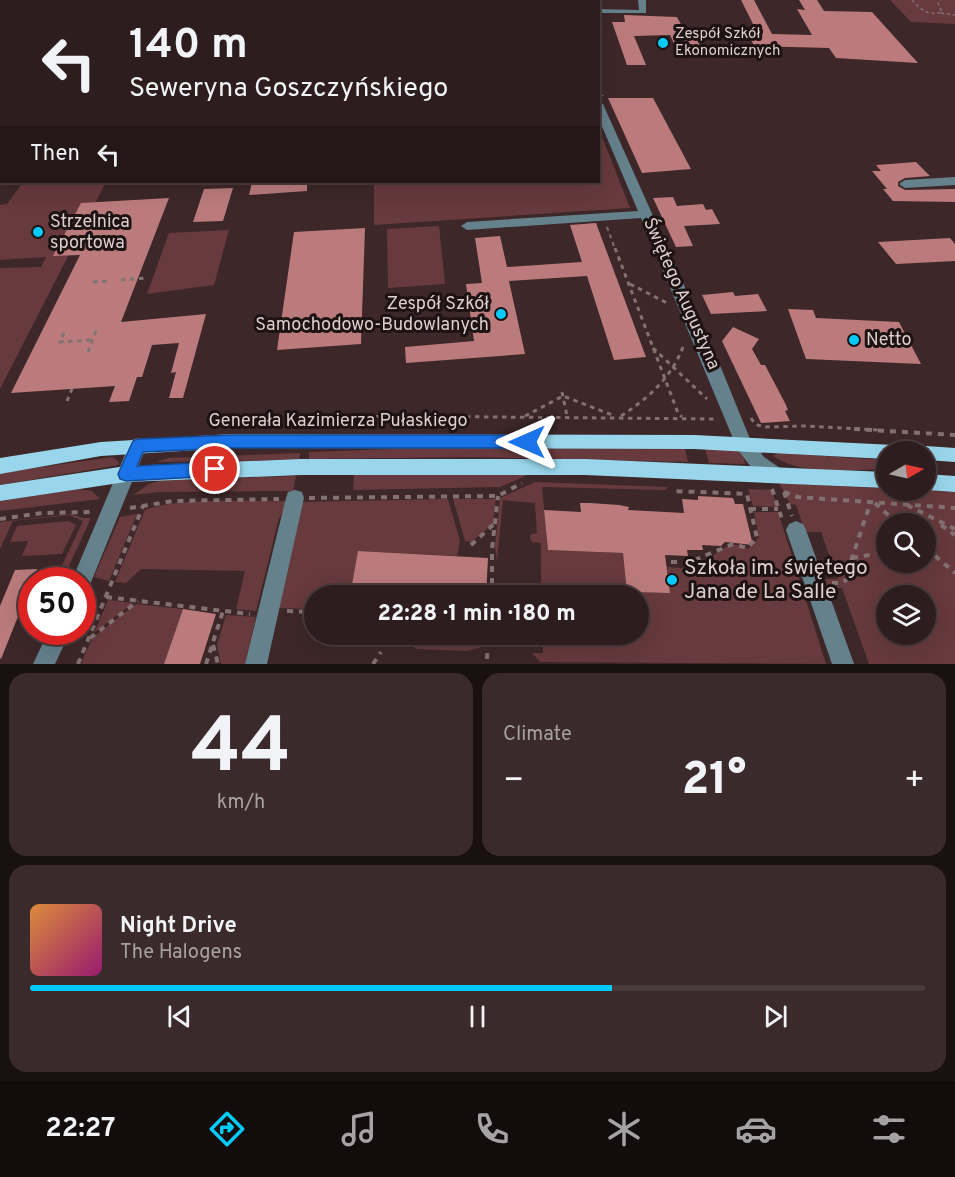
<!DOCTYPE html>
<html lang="en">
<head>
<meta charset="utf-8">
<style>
	:root { --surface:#2e1d1e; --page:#3a2a2b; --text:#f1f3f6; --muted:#a7a2a4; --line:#493b3c; --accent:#03cbf9 }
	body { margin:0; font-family:Overpass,sans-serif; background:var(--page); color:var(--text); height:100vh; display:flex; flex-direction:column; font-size:22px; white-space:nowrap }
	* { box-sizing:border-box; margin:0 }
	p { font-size:20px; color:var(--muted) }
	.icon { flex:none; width:33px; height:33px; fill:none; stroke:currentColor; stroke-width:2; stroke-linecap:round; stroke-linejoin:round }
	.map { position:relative; height:664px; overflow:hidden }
	.sheet { display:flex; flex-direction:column; gap:9px; padding:9px; background:#191010; flex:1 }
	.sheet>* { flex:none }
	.guide { position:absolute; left:0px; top:0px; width:600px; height:183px; box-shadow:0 6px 24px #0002,0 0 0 2px var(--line); background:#2e1d1e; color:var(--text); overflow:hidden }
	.needle { width:39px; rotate:81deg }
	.controls { position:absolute; left:876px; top:441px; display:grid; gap:12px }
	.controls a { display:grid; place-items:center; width:60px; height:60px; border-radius:50%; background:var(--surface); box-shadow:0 6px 24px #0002,0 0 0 2px var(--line); font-size:30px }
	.speed { position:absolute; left:18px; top:567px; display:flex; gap:12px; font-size:30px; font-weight:700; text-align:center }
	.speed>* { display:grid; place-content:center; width:78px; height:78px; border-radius:50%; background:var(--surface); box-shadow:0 6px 24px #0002,0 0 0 2px var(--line); line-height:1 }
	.speed .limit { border:9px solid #d22; background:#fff; color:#111 }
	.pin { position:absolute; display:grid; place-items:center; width:51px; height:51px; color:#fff; margin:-26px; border:3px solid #fff; border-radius:50%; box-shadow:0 2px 6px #0007 }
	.me { position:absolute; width:66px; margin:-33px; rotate:270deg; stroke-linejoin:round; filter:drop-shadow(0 0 4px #0008) }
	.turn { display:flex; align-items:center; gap:21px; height:126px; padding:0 30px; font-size:27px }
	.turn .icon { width:78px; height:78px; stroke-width:2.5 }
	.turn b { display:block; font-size:42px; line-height:51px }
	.then { display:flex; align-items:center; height:57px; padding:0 30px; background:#0003; gap:12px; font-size:22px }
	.big { font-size:45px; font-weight:800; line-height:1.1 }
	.sheet .widget { flex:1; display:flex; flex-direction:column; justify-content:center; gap:9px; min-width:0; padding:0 21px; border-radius:18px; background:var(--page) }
	.sheet .dial { align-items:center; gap:0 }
	.dial b { font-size:78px; line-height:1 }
	.song { display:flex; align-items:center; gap:18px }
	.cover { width:72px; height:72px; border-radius:9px; background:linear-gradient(135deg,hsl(30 70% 55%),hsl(320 70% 35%)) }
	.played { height:6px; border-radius:3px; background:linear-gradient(90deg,var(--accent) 65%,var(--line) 65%) }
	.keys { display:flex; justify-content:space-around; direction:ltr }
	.heat { display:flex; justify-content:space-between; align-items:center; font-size:33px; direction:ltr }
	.sheet .tiles { flex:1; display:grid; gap:9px; grid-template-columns:1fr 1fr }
	.widget:last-child { grid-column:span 2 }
	.trip { position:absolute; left:304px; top:585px; width:345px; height:60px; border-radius:30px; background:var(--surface); box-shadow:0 6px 24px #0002,0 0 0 2px var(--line); font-weight:800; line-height:60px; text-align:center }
	.menu { display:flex; height:96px; justify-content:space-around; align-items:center; background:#120c0c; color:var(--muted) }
	.menu .icon { width:42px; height:42px }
	.menu .current { color:var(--accent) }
	.menu b { font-size:27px; color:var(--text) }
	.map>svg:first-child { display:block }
	.green { fill:#673a3d; fill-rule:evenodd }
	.building { fill:#bb7b7d }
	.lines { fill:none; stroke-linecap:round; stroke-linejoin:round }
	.path-far3 { stroke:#847172; stroke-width:1.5; stroke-dasharray:3 3; stroke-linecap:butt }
	.path-far2 { stroke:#847172; stroke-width:2; stroke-dasharray:4 4; stroke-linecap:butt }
	.path-far1 { stroke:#847172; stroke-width:3; stroke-dasharray:4.5 4.5; stroke-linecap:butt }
	.path { stroke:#847172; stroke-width:4; stroke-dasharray:6 6; stroke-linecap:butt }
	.minor { fill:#65818c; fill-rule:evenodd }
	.major { fill:#99d6eb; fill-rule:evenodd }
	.route { fill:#1a73e8; stroke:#114b97; stroke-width:1.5 }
	.poi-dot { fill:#03cbf9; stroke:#1d1313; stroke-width:2 }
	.labels { text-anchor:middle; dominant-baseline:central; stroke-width:6; stroke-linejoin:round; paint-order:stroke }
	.far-poi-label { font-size:15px; fill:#decfcf; stroke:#1d1313; text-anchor:start }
	.poi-label { font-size:18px; fill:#decfcf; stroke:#1d1313; text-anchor:start }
	.street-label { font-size:18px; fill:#decfcf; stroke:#1d1313 }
	.near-poi-label { font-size:21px; fill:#decfcf; stroke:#1d1313; text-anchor:start }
</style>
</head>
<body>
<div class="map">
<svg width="955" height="664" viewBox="0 0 955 664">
	<rect width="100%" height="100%" fill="#3d2728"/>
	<g class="green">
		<polygon points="890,0 955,0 955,24 911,22"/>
		<polygon points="599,129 630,208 374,225 374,182 598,182"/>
		<polygon points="23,182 106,182 0,389 0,268 41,267 46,257 0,260 0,205 7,204"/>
		<polygon points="439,226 445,284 388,288 387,229"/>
		<polygon points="229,230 214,285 147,294 169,233"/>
		<polygon points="391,449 685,449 688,462 473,457 309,459 309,452"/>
		<polygon points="705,449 739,450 743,454 745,464 709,463"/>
		<polygon points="300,453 299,460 156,462 168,458"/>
		<path d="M778,453l108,7v9c-30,1 -88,6 -113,-13z"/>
		<polygon points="112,457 118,461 119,465 0,485 0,473"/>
		<polygon points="530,474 500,487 353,490 354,475"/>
		<polygon points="296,476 293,491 159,492 133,495 149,484 162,480"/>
		<path d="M535,482l133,5 -3,3 -123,-3 6,63 75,3 5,39 42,1 -3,-26c7,0 17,2 25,1 20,-4 33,-34 56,-19l11,-12 -5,-25h24l48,152 -286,-2 -8,-9h11v-18l96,-1v-38l-98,-1v-52l-9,-1 -2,-4 1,-4 6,-1 -2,-30 -32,-3 -6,61 -2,-15 5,-48z"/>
		<path d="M779,483l176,9v172h-86l-27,-76h-15l-3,-9h14l-17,-47h-16l-9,-27 -6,-1zM886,524h40v38h-40zM886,596h40v38h-40z"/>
		<polygon points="79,489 92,491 100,499 0,511 0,501"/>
		<polygon points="748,489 772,490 777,507 753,506"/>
		<polygon points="448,499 460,541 457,556 359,551 350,595 315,596 315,609 276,608 299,502"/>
		<polygon points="453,499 496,499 493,524 471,542 465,541"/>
		<path d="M290,501l-11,17 -23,93 -20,-2 9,-38 -104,-2 -15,14 -11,-1 30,-72c31,-13 108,-8 145,-9z"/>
		<polygon points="70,514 83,518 91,518 64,577 55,580 83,521 69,515 13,521 0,549 0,522"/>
		<polygon points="137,514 109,581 94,577 120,517"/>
		<polygon points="68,521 76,525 62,554 22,556 28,541 10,542 17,526"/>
		<polygon points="108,600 133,603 94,633"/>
		<polygon points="136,604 183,609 164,664 81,664 92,638"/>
		<polygon points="226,615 256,617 245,664 221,664 217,645"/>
		<polygon points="401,635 483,635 482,647 467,651 416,649"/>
	</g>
	<g class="building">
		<polygon points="741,0 754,0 772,34 812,35 797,9 805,10 799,0 817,0 824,11 872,12 918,63 836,58 829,48 754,46 748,33 758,34"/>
		<polygon points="624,15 677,17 684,30 695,30 705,49 677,50 670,35 634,36 646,65 627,65 612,22 625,22"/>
		<polygon points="608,98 653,98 691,169 642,173"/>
		<polygon points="916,162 930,176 905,178 898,182 898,186 905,190 955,189 955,202 893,201 883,189 887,189 872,171 881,171 876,165"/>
		<polygon points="252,182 307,182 307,191 249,195"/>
		<polygon points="233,188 223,221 193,222 204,189"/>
		<polygon points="673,197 677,206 703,204 706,210 712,209 720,224 684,226 693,246 676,247 653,198"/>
		<polygon points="169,198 121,322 206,314 183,398 169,398 176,372 171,373 179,343 152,345 142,377 137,377 129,401 109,402 115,386 11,393 80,255 53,256 81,203"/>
		<polygon points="596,223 646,357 614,360 587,276 509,281 525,354 406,363 405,347 474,341 466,284 482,283 475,238 500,236 507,267 582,262 570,225"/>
		<polygon points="365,228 361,344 277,350 294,232"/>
		<polygon points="950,238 955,244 955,261 896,264 878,242"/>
		<polygon points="733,292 735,296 758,294 767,311 711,314 702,295"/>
		<polygon points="788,309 813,310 816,318 899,322 921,364 806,359"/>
		<polygon points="733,327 759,339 752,349 761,365 765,365 785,403 788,410 785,411 790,421 761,423 722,341"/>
		<polygon points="698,496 733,498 735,504 743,504 753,545 725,542 721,546 702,545 703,550 687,550 688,556 665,555 670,593 627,592 623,553 548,550 544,510 581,512 580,503 590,503 619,505 629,507 628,510 684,513 682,499 698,500"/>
		<polygon points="358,551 488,558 486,596 350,596"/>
		<polygon points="37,569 1,659 0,658 0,606 15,570"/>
		<polygon points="183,609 216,614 200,664 164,664"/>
	</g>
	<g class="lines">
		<g class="path-far3">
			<path d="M912,0c9,10 16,16 30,12l-4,-9 3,-3"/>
			<polyline points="941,13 955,15"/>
			<polyline points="598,84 603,96"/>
		</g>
		<g class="path-far2">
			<polyline points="119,226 134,225"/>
			<polyline points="607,227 615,249"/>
		</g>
		<g class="path-far1">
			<polyline points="615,248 678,413 682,417"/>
			<polyline points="121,280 145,278"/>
			<polyline points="93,282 110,281"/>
			<polyline points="630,284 669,304"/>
			<polyline points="64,333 60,342 92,340"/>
			<polyline points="653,348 707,399"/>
			<polyline points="88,352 96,331"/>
			<polyline points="562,392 567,416"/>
			<polyline points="67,401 72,389"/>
			<polyline points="525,416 563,396 615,416"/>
			<path d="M621,416c28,-18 52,-40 63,-72"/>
			<polyline points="751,418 755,424 763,427 806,426 878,430"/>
			<polyline points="332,425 356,418 385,416 718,419"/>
		</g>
		<g class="path">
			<polyline points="854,429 955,435"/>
			<polyline points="772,489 783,522"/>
			<polyline points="784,492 798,497 955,508"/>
			<polyline points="784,492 792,516"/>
			<polyline points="309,498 498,496 522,483"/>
			<polyline points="875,503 898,524"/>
			<polyline points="907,505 955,529"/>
			<polyline points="130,508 173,501 279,499"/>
			<polyline points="750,509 778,509"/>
			<polyline points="0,519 42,513 94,512"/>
			<polyline points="941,525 955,535"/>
			<polyline points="471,545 494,524"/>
			<polyline points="926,548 955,573"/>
			<polyline points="852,558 886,552"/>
			<polyline points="671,562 690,562 733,544 747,548 757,538 747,494 673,491"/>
			<polyline points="832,583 841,583 848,579 852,558 871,501"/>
			<polyline points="492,596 492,549 498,496"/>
			<polyline points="106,597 250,614"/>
			<polyline points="287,611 315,612"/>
			<polyline points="90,638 138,601"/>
			<polyline points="213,645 218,664"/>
			<polyline points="487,659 488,634"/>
			<polyline points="78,664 143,506"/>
			<polyline points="206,664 223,611"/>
			<polyline points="373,664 381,652"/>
		</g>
		<g class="minor">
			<rect x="566" y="0" width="8" height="2"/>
			<polygon points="638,0 646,0 646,13 598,13 598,9 639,10"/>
			<rect x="0" y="61" width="2" height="6"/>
			<path d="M598,101l5,3 119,266 28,69 14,18 16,11 3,6 -3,6c-18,6 -34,-19 -43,-32l-96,-230 -174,12 -6,-4 6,-4 171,-11 -40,-94z"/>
			<polygon points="0,130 2,130 0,138"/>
			<polygon points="955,177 955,185 905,188 899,184 905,180"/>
			<polygon points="138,438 144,440 147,445 89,587 82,590 82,580 72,580 129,445 132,440"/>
			<polygon points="295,490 302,492 304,498 267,664 245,664 286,498 288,492"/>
			<polygon points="796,521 803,524 806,530 854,664 832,664 786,530 789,524"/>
			<polygon points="48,632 70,632 55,664 33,664"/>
		</g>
		<g class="major">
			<polygon points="231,434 694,435 894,445 900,447 903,452 886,452 886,459 694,449 231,448 101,456 0,474 0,458 101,442"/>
			<polygon points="926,446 955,448 955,462 926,460 926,452 918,452 920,448"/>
			<polygon points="301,459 585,459 886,472 886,488 585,475 301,475 126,482 0,501 0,485 126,466"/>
			<polygon points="926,474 955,476 955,492 926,490"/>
		</g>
	</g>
	<polygon class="route" points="231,435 527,435 533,437 535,442 533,446 527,448 231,448 143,452 137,466 215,462 220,464 223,469 220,474 215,476 126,481 120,479 118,474 133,441 138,439"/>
	<g class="poi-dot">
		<circle cx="663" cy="43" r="6"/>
		<circle cx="38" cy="232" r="6"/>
		<circle cx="501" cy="314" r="6"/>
		<circle cx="854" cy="340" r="6"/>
		<circle cx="672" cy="580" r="6"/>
	</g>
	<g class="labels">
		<g class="far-poi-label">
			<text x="675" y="34">Zespół Szkół<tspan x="675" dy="17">Ekonomicznych</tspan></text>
		</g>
		<g class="poi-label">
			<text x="50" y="222">Strzelnica<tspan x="50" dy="21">sportowa</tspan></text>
			<text x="489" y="304" text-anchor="end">Zespół Szkół<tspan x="489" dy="21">Samochodowo-Budowlanych</tspan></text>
			<text x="866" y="340">Netto</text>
		</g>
		<g class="street-label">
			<text transform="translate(681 294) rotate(66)">Świętego Augustyna</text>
			<text x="338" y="421">Generała Kazimierza Pułaskiego</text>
		</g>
		<g class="near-poi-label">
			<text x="684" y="568">Szkoła im. świętego<tspan x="684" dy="24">Jana de La Salle</tspan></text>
		</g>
	</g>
</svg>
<div class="controls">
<a><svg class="needle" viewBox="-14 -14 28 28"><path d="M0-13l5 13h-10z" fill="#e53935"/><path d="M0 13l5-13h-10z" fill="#a7a2a4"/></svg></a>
<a><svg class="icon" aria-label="search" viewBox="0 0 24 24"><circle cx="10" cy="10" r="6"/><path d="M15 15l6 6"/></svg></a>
<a><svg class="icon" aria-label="layers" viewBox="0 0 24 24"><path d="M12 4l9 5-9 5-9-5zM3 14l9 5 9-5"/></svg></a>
</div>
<div class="speed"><div class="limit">50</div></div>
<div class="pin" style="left:215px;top:469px;background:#d93025"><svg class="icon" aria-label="arrive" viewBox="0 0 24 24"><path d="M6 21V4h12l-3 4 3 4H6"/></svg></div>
<svg class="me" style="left:527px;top:442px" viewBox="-20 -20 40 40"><path d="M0-17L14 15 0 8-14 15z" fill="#1a73e8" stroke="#fff" stroke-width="4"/></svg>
<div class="trip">22:28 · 1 min · 180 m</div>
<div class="guide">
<div class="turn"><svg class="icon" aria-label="left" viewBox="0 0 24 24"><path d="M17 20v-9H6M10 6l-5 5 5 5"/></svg><div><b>140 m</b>Seweryna Goszczyńskiego</div></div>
<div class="then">Then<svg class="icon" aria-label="left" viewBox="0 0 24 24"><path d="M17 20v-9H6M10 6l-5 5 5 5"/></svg></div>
</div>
</div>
<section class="sheet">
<div class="tiles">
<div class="widget dial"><b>44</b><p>km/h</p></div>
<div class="widget"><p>Climate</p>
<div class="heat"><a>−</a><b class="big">21°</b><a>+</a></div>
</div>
<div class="widget">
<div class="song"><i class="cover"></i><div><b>Night Drive</b><p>The Halogens</p></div></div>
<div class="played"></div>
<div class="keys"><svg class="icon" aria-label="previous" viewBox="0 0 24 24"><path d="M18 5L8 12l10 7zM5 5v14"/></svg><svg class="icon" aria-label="pause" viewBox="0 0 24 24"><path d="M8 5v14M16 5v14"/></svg><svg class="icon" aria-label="next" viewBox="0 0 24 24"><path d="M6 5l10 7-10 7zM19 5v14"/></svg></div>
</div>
</div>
</section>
<nav class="menu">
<b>22:27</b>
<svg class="icon current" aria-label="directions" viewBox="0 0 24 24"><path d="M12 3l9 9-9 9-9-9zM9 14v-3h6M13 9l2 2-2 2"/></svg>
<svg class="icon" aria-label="music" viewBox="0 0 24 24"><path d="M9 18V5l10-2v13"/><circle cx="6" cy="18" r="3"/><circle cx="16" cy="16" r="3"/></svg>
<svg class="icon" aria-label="phone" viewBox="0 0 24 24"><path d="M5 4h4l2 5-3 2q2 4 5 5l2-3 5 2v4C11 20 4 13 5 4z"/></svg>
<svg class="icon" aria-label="climate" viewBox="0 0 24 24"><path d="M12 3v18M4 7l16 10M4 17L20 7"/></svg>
<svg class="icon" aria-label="car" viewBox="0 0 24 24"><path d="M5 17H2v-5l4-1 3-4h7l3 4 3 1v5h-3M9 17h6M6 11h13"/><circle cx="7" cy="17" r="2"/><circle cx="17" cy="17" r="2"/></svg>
<svg class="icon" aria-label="filters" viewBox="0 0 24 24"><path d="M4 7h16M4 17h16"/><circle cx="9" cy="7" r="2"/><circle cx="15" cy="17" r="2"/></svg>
</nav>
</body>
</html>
